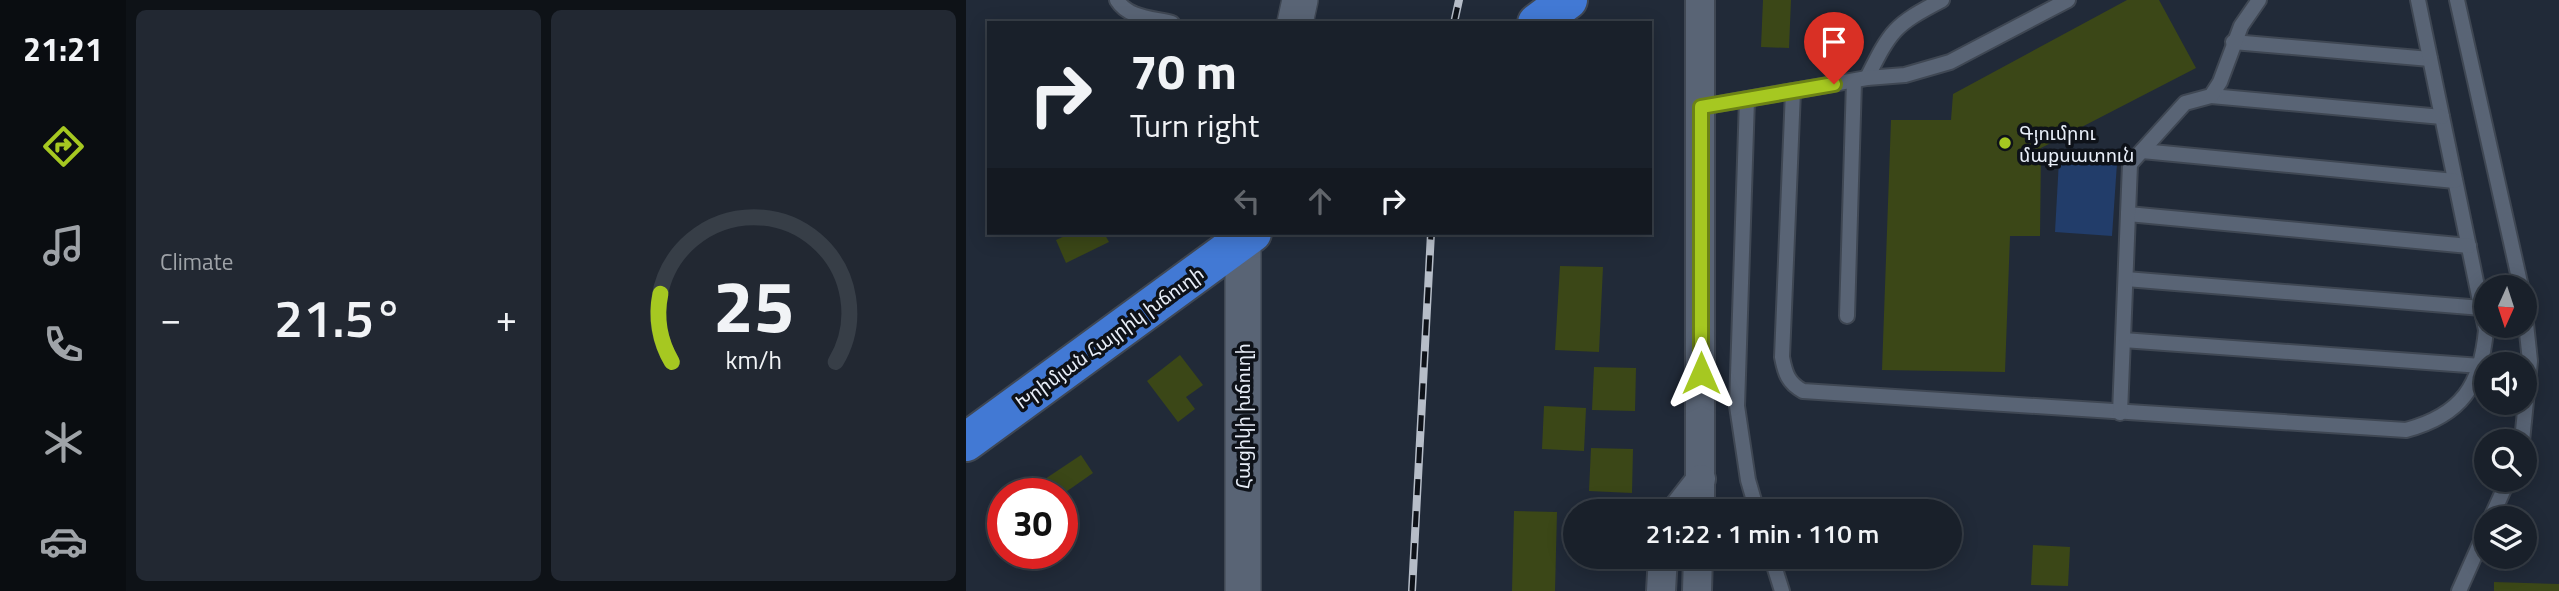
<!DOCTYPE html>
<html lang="en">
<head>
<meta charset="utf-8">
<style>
	:root { --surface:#19202a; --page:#222832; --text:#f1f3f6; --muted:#9fa3a8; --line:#373e47; --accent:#a6c821 }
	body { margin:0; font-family:"Titillium Web","Noto Sans Armenian",sans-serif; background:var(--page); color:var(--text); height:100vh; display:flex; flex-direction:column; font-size:26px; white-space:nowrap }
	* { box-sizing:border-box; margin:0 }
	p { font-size:23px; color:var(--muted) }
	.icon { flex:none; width:38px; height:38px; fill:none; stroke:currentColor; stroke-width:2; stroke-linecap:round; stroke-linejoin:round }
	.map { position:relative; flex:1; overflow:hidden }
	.panel { display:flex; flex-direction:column; gap:10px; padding:10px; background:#0e1217; width:840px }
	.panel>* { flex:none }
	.top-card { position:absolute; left:21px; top:21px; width:665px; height:214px; border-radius:0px; box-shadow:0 4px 18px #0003,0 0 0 2px var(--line); background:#19202a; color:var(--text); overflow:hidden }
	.needle { width:46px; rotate:183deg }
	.tools { position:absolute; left:1508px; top:275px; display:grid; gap:14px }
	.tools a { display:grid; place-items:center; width:63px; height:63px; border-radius:50%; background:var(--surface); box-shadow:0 4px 18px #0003,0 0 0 2px var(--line); font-size:35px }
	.speed { position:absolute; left:21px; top:478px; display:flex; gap:14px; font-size:35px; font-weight:700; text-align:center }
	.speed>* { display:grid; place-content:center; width:91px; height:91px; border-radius:50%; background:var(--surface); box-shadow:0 4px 18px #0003,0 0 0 2px var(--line); line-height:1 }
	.speed .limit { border:10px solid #d22; background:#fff; color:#111 }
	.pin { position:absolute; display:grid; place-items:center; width:60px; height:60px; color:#fff; margin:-72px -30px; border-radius:50% 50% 50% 0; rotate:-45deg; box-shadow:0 0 7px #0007 }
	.pin .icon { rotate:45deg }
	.me { position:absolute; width:77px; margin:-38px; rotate:0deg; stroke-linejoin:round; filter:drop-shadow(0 0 5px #0008) }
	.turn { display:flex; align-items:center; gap:24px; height:147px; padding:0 28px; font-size:32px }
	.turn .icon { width:91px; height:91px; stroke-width:2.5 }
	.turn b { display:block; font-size:49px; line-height:60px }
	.lanes { display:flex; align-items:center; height:66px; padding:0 28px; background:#0003; justify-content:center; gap:35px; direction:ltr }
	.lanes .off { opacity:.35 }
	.big { font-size:52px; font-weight:600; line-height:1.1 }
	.panel .widget { flex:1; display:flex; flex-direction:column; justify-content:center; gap:10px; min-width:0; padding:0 24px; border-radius:10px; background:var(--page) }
	.panel .dial { align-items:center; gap:0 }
	.dial svg { height:182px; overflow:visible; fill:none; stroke:var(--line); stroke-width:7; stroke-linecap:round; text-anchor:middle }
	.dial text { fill:var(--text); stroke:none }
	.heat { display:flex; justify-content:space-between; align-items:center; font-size:38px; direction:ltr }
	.panel .tiles { flex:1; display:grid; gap:10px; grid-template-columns:repeat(2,1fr) }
	.trip { position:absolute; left:597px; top:499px; width:399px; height:70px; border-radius:35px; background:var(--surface); box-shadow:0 4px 18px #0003,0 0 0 2px var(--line); font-weight:600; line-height:70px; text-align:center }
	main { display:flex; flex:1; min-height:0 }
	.dock { display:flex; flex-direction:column; width:126px; justify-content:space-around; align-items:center; background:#0a0d11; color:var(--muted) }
	.dock .icon { width:49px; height:49px }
	.dock .active { color:var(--accent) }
	.dock b { font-size:32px; color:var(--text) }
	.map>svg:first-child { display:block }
	.green { fill:#223d6a }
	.building { fill:#3b4717 }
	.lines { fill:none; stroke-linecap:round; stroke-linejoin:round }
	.service-casing { stroke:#3f4753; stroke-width:18 }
	.minor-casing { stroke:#3f4753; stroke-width:32 }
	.tertiary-casing { stroke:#3f4753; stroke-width:38 }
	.trunk-casing { stroke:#3f4753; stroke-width:42 }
	.service { stroke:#596475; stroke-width:14 }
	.minor { stroke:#596475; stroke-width:28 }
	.tertiary { stroke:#596475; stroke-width:35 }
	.trunk { stroke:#4279d4; stroke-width:38 }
	.rail-casing { stroke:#b6bdc8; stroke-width:8 }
	.rail { stroke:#0e1219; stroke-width:5; stroke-dasharray:16; stroke-linecap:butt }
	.route-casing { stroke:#6c8215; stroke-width:18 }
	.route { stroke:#a6c821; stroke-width:12 }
	.poi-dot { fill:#a6c821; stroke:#0e1219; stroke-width:2.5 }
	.labels { text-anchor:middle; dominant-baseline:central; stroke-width:7; stroke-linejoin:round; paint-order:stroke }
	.poi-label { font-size:19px; fill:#e8eef8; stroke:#0e1219; text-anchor:start }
	.street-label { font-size:19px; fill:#e8eef8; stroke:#0e1219 }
</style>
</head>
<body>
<main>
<nav class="dock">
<b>21:21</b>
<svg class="icon active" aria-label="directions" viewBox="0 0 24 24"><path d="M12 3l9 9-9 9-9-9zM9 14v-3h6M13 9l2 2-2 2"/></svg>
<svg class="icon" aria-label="music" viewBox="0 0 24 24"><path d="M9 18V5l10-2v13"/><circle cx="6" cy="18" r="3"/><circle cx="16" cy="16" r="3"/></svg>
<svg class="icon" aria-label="phone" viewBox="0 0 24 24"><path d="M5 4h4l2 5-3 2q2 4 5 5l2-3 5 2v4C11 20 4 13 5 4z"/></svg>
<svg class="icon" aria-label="climate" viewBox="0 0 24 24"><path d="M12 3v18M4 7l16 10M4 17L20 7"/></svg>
<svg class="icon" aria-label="car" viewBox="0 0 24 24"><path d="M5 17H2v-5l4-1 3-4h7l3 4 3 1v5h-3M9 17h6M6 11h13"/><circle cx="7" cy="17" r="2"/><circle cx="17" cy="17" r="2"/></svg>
</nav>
<section class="panel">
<div class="tiles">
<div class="widget"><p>Climate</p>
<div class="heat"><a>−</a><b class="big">21.5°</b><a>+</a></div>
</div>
<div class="widget dial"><svg viewBox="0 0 100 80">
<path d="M14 69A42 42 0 1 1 86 69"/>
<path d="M14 69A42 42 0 0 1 9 39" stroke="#a6c821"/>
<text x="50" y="56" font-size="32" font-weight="700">25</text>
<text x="50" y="72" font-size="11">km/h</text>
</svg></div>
</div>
</section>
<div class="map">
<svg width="1593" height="591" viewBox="0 0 1593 591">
	<rect width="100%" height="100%" fill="#212a38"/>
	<polygon class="green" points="1093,160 1151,163 1146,236 1089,232"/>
	<g class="building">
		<polygon points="797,0 825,0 823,48 795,47"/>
		<polygon points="1161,0 1193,0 1230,68 1075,148 1074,236 1044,236 1039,372 916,370 925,120 985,120 987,94"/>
		<polygon points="105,233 138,233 143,242 100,263 90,240"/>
		<polygon points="594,266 637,267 633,352 589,350"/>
		<polygon points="214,355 237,385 220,397 229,409 212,422 181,381"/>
		<polygon points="628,367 670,368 669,411 626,410"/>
		<polygon points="578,406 620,408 618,451 576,449"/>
		<polygon points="625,448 667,449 666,493 623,491"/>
		<polygon points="115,455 127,473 97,494 76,494 70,485"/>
		<polygon points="548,511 591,512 589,591 546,591"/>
		<polygon points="1067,545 1104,547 1102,586 1065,585"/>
		<polygon points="1528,582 1593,584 1593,591 1528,591"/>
	</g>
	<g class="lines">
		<defs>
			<g id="service">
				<path d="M151,0c11,18 35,18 55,23"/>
				<polyline points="1491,0 1555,287"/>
				<polyline points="1267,42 1464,59"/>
				<path d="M901,78c24,-48 27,-53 75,-78"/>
				<path d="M827,91l-11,266c3,16 6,26 21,34l603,39c56,-15 75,-45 80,-100l-68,-330"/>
				<polyline points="1245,96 1476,117"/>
				<polyline points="781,99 771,406 782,480 791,511"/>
				<polyline points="735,107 901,78 939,75 984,62 1102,0"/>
				<polyline points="1176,151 1489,181"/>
				<polyline points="1162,214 1503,246"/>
				<polyline points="1160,279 1516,308"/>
				<polyline points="881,316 888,81"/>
				<polyline points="1157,340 1515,366"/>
				<polyline points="1154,413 1164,164 1219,103 1245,96 1254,82 1275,26 1293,0"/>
				<polyline points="1556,441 1564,361 1559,314"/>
				<polyline points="1525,518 1542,480"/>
				<polyline points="805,556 816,591"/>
				<polyline points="1493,591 1521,528"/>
			</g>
			<g id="minor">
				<polyline points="734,0 734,511"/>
				<polyline points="710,511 735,479"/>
				<polyline points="695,591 697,556"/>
				<polyline points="731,591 732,556"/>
			</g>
			<g id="tertiary">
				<polyline points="329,23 334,0"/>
				<polyline points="277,233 277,591"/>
			</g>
			<g id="trunk">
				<polyline points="571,23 602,0"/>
				<polyline points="0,442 286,233"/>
			</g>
		</defs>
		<use href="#service" class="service-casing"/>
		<use href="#minor" class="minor-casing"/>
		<use href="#tertiary" class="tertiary-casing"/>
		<use href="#trunk" class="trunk-casing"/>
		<use href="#service" class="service"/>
		<use href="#minor" class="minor"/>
		<use href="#tertiary" class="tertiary"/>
		<use href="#trunk" class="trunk"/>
		<defs>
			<g id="rail">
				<polyline points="488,23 493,0"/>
				<polyline points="446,591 465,233"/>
			</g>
		</defs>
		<use href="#rail" class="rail-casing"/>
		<use href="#rail" class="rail"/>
	</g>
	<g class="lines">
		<defs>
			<polyline id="route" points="735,373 735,107 868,84"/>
		</defs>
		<use href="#route" class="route-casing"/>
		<use href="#route" class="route"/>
	</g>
	<circle class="poi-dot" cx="1039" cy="143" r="7"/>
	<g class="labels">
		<g class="poi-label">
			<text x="1053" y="132">Գյումրու<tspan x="1053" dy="22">մաքսատուն</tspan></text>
		</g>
		<g class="street-label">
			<text transform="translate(143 337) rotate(-36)">Խրիմյան Հայրիկ խճուղի</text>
			<text transform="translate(276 416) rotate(-90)">Հացիկի խճուղի</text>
		</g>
	</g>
</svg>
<div class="tools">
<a><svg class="needle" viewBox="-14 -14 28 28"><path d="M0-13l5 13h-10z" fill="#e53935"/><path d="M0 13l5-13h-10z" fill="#9fa3a8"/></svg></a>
<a><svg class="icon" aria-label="sound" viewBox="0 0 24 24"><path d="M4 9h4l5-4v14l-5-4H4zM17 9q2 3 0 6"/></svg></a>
<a><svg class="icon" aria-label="search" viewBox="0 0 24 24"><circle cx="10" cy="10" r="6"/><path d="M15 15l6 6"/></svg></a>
<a><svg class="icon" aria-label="layers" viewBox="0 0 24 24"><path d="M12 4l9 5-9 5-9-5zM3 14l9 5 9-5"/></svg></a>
</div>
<div class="speed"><div class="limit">30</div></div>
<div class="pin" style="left:868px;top:84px;background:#d93025"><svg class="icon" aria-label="arrive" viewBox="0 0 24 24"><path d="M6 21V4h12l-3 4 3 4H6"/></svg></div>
<svg class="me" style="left:735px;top:373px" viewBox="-20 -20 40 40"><path d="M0-17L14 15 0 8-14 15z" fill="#a6c821" stroke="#fff" stroke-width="4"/></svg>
<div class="trip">21:22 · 1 min · 110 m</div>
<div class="top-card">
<div class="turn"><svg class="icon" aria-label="right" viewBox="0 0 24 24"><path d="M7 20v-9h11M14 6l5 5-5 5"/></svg><div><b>70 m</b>Turn right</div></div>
<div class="lanes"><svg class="icon off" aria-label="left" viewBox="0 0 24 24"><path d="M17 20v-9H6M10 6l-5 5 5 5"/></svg><svg class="icon off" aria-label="ahead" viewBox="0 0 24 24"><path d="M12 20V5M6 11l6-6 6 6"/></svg><svg class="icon" aria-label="right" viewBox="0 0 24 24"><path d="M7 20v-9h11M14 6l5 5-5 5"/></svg></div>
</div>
</div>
</main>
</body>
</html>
